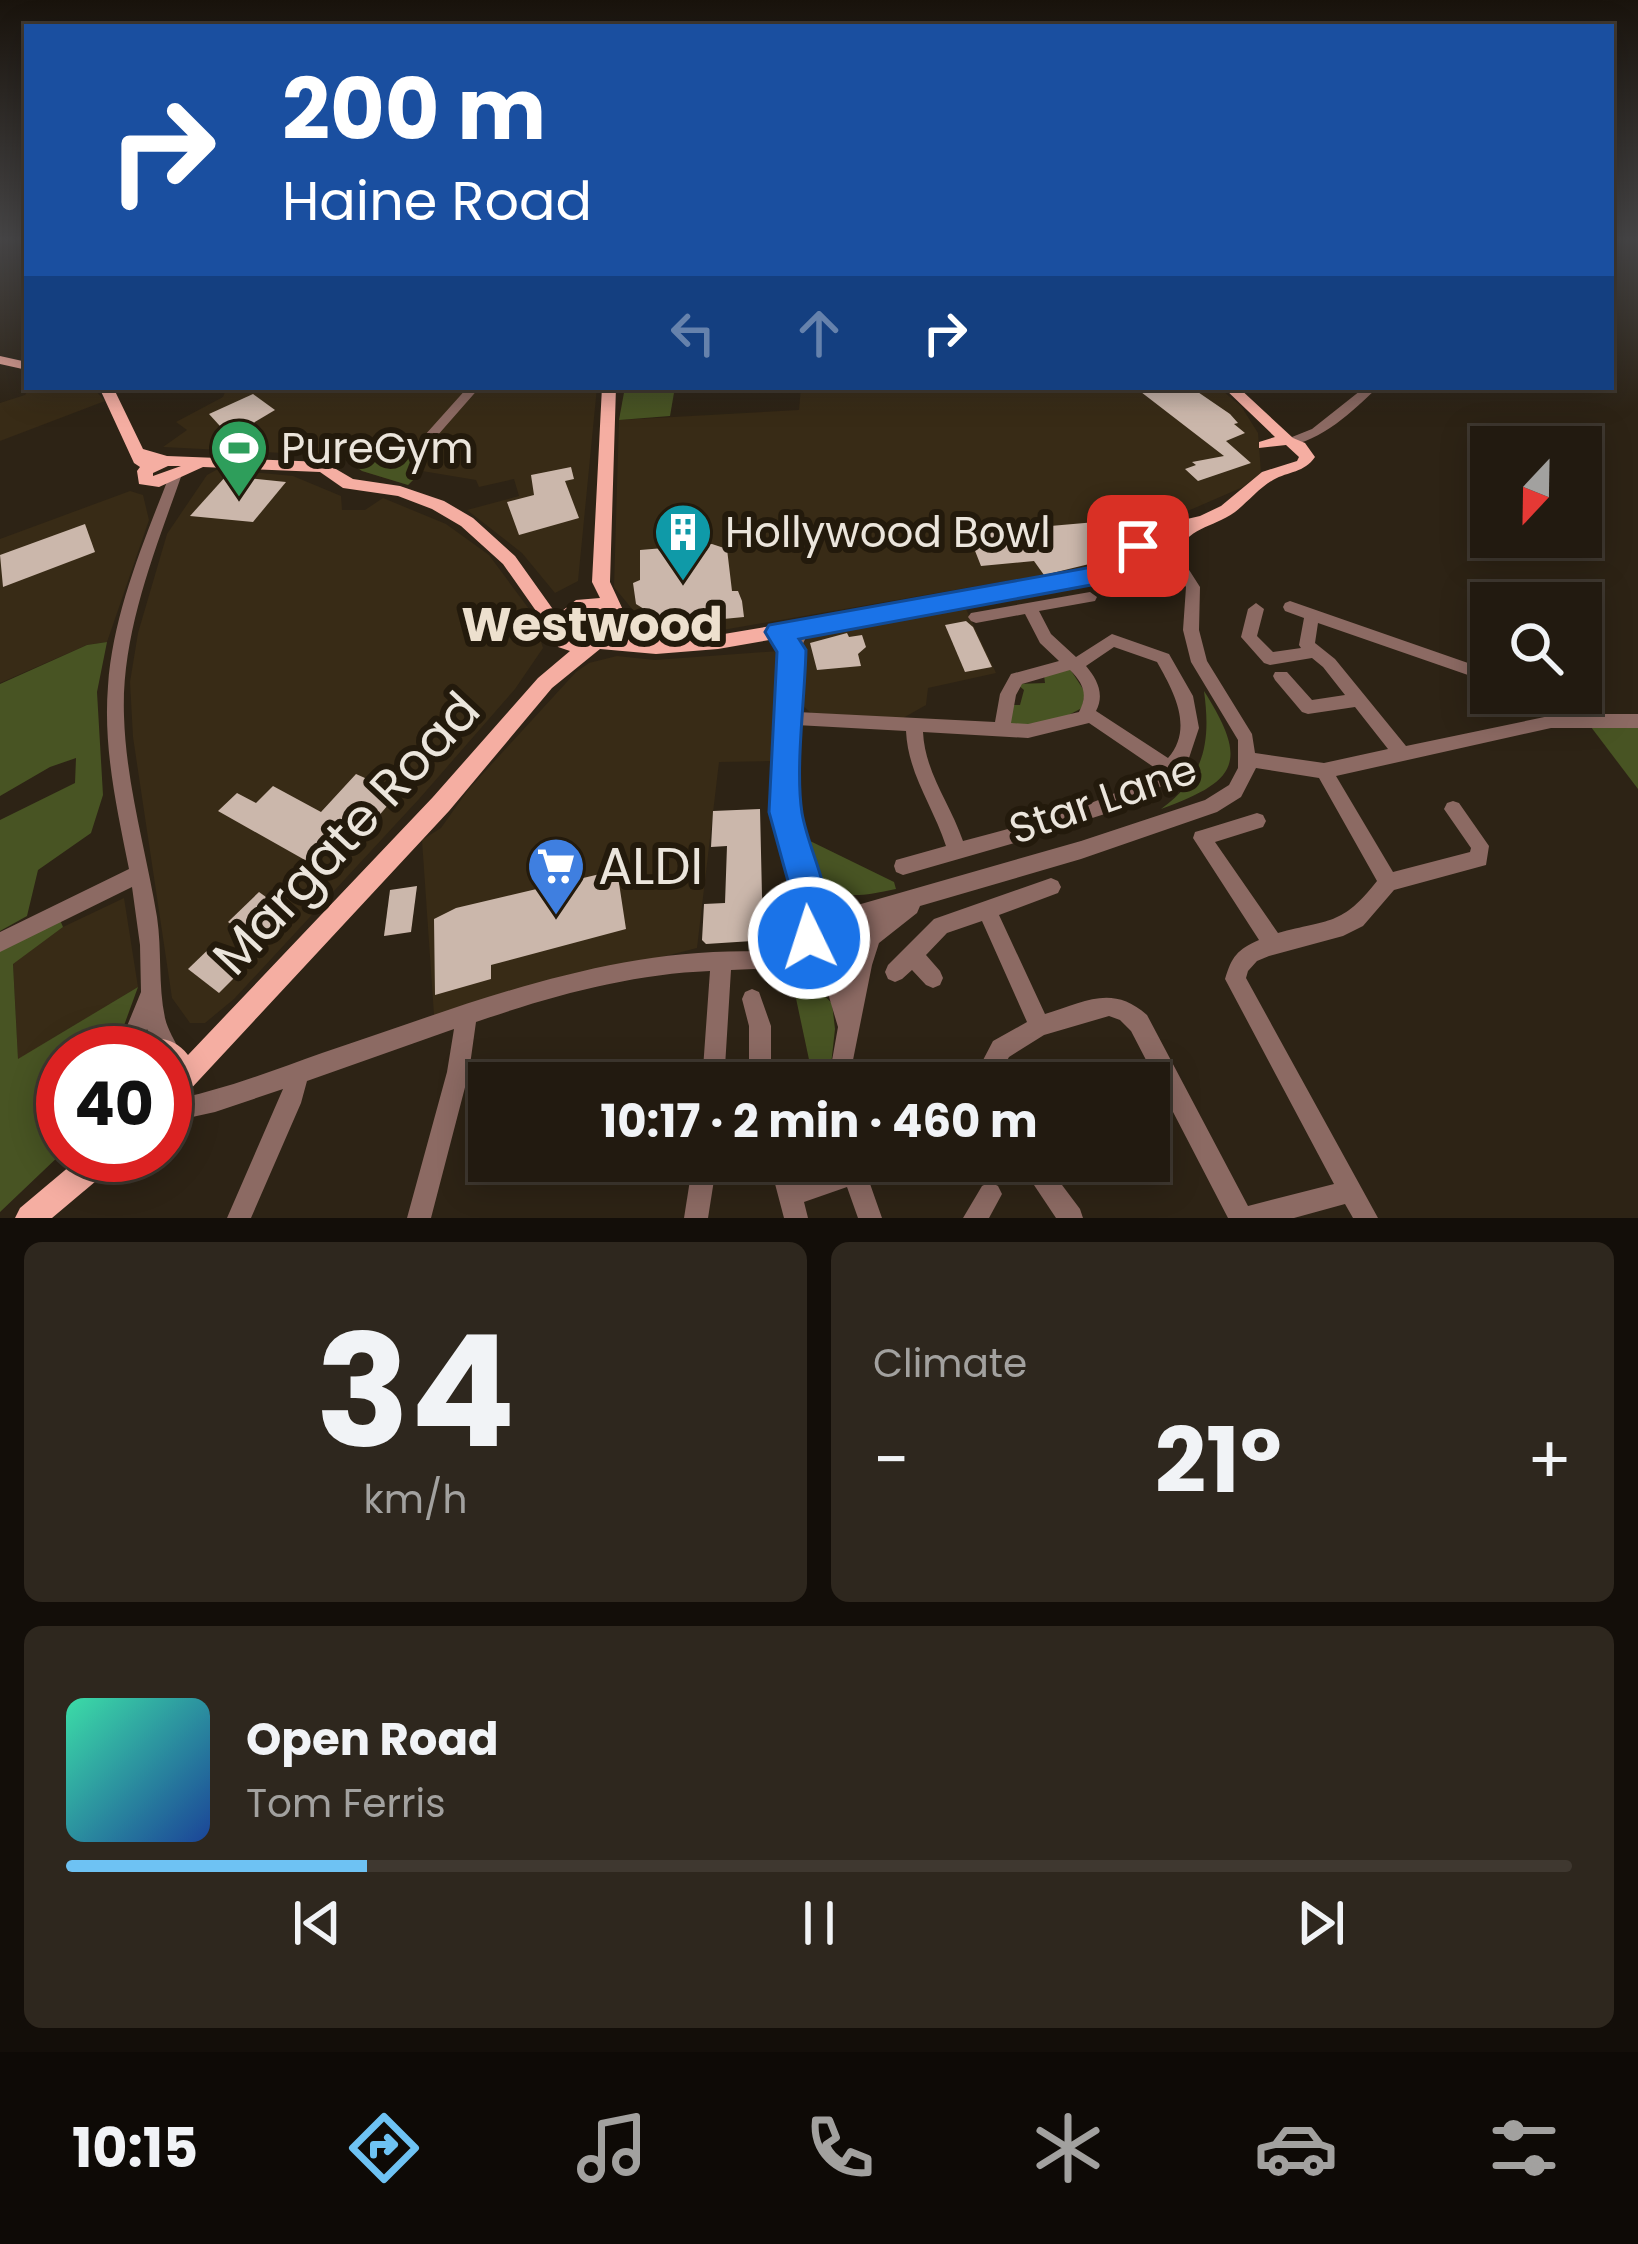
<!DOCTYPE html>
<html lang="en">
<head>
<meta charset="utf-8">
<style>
	:root { --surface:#221a10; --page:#2e271e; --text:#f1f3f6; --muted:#a2a19f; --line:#3f3830; --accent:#6ec2f3 }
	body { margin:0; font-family:Poppins,sans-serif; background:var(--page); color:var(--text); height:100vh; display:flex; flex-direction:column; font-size:45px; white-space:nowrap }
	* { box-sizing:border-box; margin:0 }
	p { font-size:39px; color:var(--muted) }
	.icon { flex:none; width:66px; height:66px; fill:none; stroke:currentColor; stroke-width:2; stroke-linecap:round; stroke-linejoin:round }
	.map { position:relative; height:1218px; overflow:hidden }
	.side { display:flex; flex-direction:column; gap:24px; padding:24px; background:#130e09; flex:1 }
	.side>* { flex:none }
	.hud { position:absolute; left:24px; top:24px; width:1590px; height:366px; border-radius:0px; box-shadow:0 6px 30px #0003,0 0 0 3px var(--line); background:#1a4fa0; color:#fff; overflow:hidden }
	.needle { width:78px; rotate:202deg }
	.fabs { position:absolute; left:1470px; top:426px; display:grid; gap:24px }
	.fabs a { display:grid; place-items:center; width:132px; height:132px; border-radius:0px; background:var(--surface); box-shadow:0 6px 30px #0003,0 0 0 3px var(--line); font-size:60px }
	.speed { position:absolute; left:36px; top:1026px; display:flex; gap:24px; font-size:60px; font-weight:700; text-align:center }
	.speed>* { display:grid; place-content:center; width:156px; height:156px; border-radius:50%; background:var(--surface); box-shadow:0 6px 30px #0003,0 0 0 3px var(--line); line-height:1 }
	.speed .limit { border:18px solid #d22; background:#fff; color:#111 }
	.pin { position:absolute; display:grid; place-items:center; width:102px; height:102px; color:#fff; margin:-51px; border-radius:24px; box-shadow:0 6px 18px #0006 }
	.me { position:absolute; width:132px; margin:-66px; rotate:356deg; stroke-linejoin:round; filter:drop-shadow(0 0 9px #0008) }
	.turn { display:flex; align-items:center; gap:42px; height:252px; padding:0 60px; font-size:54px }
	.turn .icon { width:156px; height:156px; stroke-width:2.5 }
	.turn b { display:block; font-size:84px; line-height:102px }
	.lanes { display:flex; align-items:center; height:114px; padding:0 60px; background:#0003; justify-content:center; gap:60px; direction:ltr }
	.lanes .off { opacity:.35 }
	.big { font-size:90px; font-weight:700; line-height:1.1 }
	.side .tile { flex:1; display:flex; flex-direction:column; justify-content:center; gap:18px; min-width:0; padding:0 42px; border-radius:18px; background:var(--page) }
	.side .dial { align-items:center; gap:0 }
	.dial b { font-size:156px; line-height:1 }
	.song { display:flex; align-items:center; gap:36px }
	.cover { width:144px; height:144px; border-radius:18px; background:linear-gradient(135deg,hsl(160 70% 55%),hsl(220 70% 35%)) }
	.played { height:12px; border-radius:6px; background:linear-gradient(90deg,var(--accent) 20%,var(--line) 20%) }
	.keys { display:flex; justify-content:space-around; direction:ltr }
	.heat { display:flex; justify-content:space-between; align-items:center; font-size:66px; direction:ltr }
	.side .tiles { flex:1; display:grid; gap:24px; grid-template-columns:1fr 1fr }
	.tile:last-child { grid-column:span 2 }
	.trip { position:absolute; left:468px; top:1062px; width:702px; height:120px; border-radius:0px; background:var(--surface); box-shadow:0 6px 30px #0003,0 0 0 3px var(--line); font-weight:700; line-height:120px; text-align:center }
	.tabs { display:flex; height:192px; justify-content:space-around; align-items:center; background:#0e0a06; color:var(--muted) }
	.tabs .icon { width:84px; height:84px }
	.tabs .on { color:var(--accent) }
	.tabs b { font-size:54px; color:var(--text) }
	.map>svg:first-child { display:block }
	.built { fill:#382b16 }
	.green { fill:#485423 }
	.building { fill:#cbb7ab }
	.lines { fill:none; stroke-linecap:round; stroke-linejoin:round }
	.minor { fill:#8c6a63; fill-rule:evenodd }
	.major { fill:#f5aea2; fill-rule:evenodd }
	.route { fill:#1a73e8; stroke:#114b97; stroke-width:3 }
	.labels { text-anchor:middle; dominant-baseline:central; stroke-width:12; stroke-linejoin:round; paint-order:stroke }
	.poi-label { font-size:42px; fill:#ebe5dc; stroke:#231a0c; text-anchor:start }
	.street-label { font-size:42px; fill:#ebe5dc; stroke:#231a0c }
	.quarter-label { font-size:48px; font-weight:bold; fill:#ede0ce; stroke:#231a0c }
	.near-street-label { font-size:51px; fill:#ebe5dc; stroke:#231a0c }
	.near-poi-label { font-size:51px; fill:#ebe5dc; stroke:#231a0c; text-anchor:start }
</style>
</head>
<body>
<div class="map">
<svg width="1638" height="1218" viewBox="0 0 1638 1218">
	<rect width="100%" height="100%" fill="#2d2315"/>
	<g class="built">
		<polygon points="30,387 92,387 105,401 0,441 0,403 25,395"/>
		<polygon points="216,387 597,387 578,581 555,593 522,553 467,510 519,496 514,479 479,487 476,480 422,471 408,485 362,471 351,463 356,453 338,448 321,455 163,447 187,430 176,422 223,397 225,392"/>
		<polygon points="801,387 1218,387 1241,406 1258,433 1261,473 1243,487 1190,510 1142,521 1128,518 1114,531 1121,538 1122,553 1100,565 711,632 651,632 614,587 619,420 799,410"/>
		<polygon points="218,469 293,476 341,496 342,510 365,510 383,498 446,524 489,555 532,613 543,648 515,689 419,799 234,999 205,1023 190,1023 172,998 133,737 130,682 138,633 167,534 207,475"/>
		<polygon points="130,491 143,495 149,520 107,642 87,645 0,683 0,539"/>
		<polygon points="965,607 996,673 928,688 926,705 903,718 811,713 800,703 802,645 811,634"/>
		<polygon points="779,651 771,761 719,762 697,948 434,1015 422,840 441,828 468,790 576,672 589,663 617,656 655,660"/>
		<polygon points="124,898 138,987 18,1060 13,963 63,927"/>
	</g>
	<g class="green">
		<polygon points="625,387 675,387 670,416 619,420"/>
		<polygon points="366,448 414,456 430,451 422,471 408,485 362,471 351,463"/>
		<polygon points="107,642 97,692 103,795 91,833 38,870 27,916 0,931 0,820 75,783 76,758 50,767 0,796 0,684 87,645"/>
		<polygon points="1068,666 1085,692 1082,708 1057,721 1011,726 1010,705 1020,705 1024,690 1017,684 1045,683 1044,675"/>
		<path d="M1204,691c45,71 34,90 -43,118 44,-32 50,-67 43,-118z"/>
		<polygon points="1588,723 1638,727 1638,789"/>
		<path d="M806,839l88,43 2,7c-60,13 -70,9 -90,-50z"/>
		<polygon points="60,920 63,927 13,964 18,1059 138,987 114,1053 63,1053 63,1152 0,1212 0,949"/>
		<polygon points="780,974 809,982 832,1003 835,1029 829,1083 814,1083 794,989 773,979"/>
	</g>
	<g class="building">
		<polygon points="1157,387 1192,388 1230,414 1238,423 1234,424 1245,433 1226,441 1251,463 1198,481 1185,469 1196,465 1192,462 1224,456 1141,392"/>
		<polygon points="253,394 275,410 230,437 209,414"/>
		<polygon points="571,467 574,479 565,481 579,518 519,535 507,502 534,495 531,475"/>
		<polygon points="226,476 257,479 286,482 253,522 190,516"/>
		<polygon points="1096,522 1114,558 1044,575 1034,561 981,566 968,533"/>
		<polygon points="85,524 95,552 3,587 0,555"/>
		<polygon points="712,544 727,549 732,591 738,591 742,601 744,617 692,622 692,617 660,619 636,604 633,583 640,580 640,550"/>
		<polygon points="966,621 973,627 992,667 965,672 945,625"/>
		<polygon points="847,633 849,637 862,635 866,647 858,654 861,666 817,670 810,643"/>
		<polygon points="356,774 394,791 383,803 388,805 371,825 356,818 312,864 218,811 237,793 256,803 273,786 321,812"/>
		<polygon points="760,809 762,896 769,940 706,944 702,940 704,904 725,903 727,846 711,847 713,811"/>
		<polygon points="617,870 626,929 491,965 491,979 435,995 434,919 456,908"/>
		<polygon points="417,886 411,932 384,936 390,890"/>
		<polygon points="259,892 294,917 263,948 228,922"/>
		<polygon points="216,942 247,965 219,993 188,969"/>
	</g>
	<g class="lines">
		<g class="minor">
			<polygon points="468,387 480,387 423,452 362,447 329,470 324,471 318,467 360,439 416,445"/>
			<path d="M1365,387h13c-24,23 -58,56 -91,58v-6l25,-10z"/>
			<path d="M176,470l6,4c-27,77 -61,159 -58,242 2,68 22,134 33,201 5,33 1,68 8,101 3,13 10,22 15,34l-3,8 -8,3 -4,-2v-8h-7l-11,-24 -9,24h-22l25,-61 -1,-47 -8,-58 -132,65v-20l129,-63c-12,-60 -26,-121 -21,-183 5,-73 36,-145 62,-212z"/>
			<path d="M1170,546l5,2 25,39 -1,43 8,31 45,73 3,19 69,10 64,-14 -33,-42 -47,7 -6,-2 -27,-32 -2,-4 2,-4h12l25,28 33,-5 -22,-28 -11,-9 -42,7 -6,-2 -23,-26 7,-28 8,-6 8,6 -7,27 16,16 28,-4 -2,-3 5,-27 -19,-7 -2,-4 2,-4 5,-2 201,70v12l-173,-60 -3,20 20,16 71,87 153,-32 -7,-7 -22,-9 -2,-5c27,0 33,1 52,21h58v14h-87l-215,48 57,96 77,-20 1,-4 -27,-39 3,-6 6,-2 6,2 30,43 -3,19 -92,25 -31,36 -20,10 -74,20 -12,5 -9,10 -2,7 132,240h-25l-8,-14 -51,14h-66l-97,-187 -11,-11 -11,-4 -65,19 -35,22 -15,26h-23l22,-42 34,-19 -45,-101 -35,12 -21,22 14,16 3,7 -3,7 -7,3 -7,-3 -14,-15 -10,9 -7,3 -7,-3 -3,-7 3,-7 46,-46 117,-41 7,3 3,6 -3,6 -59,22 46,99c40,-12 67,-30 102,1l101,191 86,-22 -109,-205c7,-23 12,-29 34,-39l-66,-102 2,-6 7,-2 55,-17 6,2 3,6 -3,6 -48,15 63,91c51,-14 64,-7 99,-52l-58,-103 -63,-10 -15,29 -24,15 -136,47 -161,47 -3,7 -38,30 -7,22 -20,100 55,10 3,8h-82l10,-56 -11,-37 -6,-13 -67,-8 -23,1 -7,113h-22l8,-112c-79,3 -159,25 -234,51l-7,50 -38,146h-24l40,-146 7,-43 -147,52 -6,22 -50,115h-24l56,-129 -68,23 -50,11v-22c54,-9 106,-30 157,-48 159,-53 308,-116 479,-99l-2,-12v-50l-22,-80 -1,-30 8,-132 14,-27h10l3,4 -11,23 -3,62 198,10 5,-28 11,-20 48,-13 -19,-18 -15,-29 -49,9 -5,-2 -3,-4 3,-4 119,-21 7,5 -2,4 -56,10 12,23 25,23 36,-23 57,20 24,42 6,32 -10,30 -17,21 -25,17 -36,16 -100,32 -108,31 -7,-3 -2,-6 2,-6 50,-14c-13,-40 -38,-72 -40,-115l-110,-6 -1,87 24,80v16l17,-5 18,3 227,-65 124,-41 24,-15 9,-17v-28l-47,-78 -8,-32 3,-43 -23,-36zM1114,647l43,15c17,30 37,66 11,96l-72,-47c9,-17 1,-32 -10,-45zM1070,670c14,14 18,25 9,42l-51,12 -17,-1 5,-28 6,-11zM1089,723l69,47c-58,37 -129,53 -195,71 -13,-38 -38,-68 -40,-109l105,6zM831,922h15l12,12v16l-11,11h-16l-11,-11v-16z"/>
			<polygon points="752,989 759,992 771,1026 771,1083 749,1083 749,1026 742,999 745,992"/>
			<polygon points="693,1161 717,1161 708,1218 684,1218"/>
			<polygon points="769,1161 793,1161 798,1180 840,1166 838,1161 862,1161 882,1218 858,1218 847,1187 804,1202 808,1218 784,1218"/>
			<polygon points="1018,1161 1044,1161 1080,1209 1083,1218 1056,1218"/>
			<polygon points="990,1182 998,1186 1002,1194 989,1218 963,1218 982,1186"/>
		</g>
		<g class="major">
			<polygon points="0,356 27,362 27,370 0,364"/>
			<path d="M99,387h14l30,62 24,7 157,6 29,17 47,7 44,15 29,17 42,38 42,59 19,-15 24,-2 -8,-16 10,-195h14l-6,195 20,43 -3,5h-12l-9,-18h-20l-15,11 2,14 24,7 2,-5 7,-2 50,3 62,-5 382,-65 24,-10 11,-29 65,-15 21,-10 41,-34 35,-11 2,-4 -13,-12 -27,3v-6l16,-5 -52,-50h15l55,51 12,5 10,14c-11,16 -26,14 -42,23 -14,8 -25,22 -38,32 -24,17 -47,14 -60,45 -26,4 -47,17 -72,25l-385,67 -62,5 -56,-5 -48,39 -103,123 -263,283 -11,21 -10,3v-65h-34l4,-9c21,-9 39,-7 53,11l245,-258 105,-119 32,-27 -12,-4 -3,-9 -52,-74 -42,-38 -29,-17 -34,-13 -55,-8 -23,-16 -117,-5 -44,20 -20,-3 -2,-13 3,-4 -6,-4zM168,466h13l-28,10v-3zM1172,534l-10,13h-16l2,-8z"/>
			<polygon points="83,1155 119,1155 115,1165 52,1218 15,1218 20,1208"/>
		</g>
	</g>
	<linearGradient id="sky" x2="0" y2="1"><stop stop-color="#19130c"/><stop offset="0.58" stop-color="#464546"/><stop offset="1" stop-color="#464546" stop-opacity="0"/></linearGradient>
	<rect width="1638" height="412" fill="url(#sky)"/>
	<path class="route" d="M1138,537l12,9 -9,28 -12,4 -330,61 7,11c-1,48 -11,118 -4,163 8,46 40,91 20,138l-13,5 -13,-5 -5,-13v-46l-22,-80 8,-160 -12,-20 4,-7 346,-62 14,-23z"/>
	<defs>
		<symbol id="stadium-pin" viewBox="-11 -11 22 30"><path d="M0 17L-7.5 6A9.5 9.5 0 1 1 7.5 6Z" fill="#2e9e5b" stroke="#231a0c"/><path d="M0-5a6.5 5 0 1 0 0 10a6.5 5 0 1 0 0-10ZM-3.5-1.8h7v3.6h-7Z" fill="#fff"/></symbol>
		<symbol id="building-pin" viewBox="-11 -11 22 30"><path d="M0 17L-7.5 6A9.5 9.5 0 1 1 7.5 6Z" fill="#0f9aa8" stroke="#231a0c"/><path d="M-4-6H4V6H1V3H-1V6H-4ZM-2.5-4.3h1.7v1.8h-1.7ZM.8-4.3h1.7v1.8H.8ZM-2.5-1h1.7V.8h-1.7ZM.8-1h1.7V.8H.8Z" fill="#fff"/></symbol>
		<symbol id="supermarket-pin" viewBox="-11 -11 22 30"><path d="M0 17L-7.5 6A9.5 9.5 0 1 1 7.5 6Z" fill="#3f7fe0" stroke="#231a0c"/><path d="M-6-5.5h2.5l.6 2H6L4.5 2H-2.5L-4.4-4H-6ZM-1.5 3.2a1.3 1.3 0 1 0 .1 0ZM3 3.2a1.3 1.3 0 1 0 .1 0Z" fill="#fff"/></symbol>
	</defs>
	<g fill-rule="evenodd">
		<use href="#stadium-pin" x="206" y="415" width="66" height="90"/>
		<use href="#building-pin" x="650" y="499" width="66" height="90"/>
		<use href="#supermarket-pin" x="523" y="833" width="66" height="90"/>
	</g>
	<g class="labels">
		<g class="poi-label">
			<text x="281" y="448">PureGym</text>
			<text x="725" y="532">Hollywood Bowl</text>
		</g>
		<g class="street-label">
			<text transform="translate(1103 799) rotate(-19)">Star Lane</text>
		</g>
		<g class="quarter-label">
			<text x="592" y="624">Westwood</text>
		</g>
		<g class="near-street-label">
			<text transform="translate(346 833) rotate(-47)">Margate Road</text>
		</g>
		<g class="near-poi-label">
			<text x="598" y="866">ALDI</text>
		</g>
	</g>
</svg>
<div class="fabs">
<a><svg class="needle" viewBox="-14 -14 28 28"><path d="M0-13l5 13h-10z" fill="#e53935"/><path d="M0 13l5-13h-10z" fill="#a2a19f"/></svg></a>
<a><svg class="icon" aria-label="search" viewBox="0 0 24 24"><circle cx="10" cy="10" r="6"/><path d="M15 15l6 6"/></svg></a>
</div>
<div class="speed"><div class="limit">40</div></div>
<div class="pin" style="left:1138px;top:546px;background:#d93025"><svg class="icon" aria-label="arrive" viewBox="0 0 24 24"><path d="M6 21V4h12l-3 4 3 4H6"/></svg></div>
<svg class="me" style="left:809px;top:938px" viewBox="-20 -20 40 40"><circle r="17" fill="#1a73e8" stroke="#fff" stroke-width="3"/><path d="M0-11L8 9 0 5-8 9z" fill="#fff"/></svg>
<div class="trip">10:17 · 2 min · 460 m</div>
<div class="hud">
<div class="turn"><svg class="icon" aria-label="right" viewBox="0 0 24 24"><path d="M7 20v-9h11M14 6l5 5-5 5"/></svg><div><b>200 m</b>Haine Road</div></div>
<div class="lanes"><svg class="icon off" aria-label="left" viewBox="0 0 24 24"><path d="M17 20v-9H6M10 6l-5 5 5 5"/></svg><svg class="icon off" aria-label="ahead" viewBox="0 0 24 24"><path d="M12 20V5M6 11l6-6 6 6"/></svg><svg class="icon" aria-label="right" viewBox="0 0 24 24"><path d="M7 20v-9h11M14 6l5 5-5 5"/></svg></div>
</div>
</div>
<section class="side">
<div class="tiles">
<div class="tile dial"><b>34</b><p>km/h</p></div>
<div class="tile"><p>Climate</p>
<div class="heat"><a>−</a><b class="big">21°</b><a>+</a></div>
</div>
<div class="tile">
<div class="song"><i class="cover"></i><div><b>Open Road</b><p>Tom Ferris</p></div></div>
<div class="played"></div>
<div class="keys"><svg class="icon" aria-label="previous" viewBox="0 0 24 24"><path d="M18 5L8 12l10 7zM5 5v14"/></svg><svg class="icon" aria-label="pause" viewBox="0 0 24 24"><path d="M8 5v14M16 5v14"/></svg><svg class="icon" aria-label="next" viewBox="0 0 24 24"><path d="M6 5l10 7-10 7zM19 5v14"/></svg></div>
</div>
</div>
</section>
<nav class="tabs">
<b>10:15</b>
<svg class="icon on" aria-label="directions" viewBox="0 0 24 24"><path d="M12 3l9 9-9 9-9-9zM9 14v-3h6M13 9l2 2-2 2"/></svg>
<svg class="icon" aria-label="music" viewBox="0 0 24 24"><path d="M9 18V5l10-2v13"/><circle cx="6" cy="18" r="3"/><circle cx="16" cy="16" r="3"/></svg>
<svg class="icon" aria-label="phone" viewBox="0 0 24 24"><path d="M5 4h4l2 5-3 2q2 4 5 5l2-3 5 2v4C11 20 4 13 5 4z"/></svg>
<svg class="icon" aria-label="climate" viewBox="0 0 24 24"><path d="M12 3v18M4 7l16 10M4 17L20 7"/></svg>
<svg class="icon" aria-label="car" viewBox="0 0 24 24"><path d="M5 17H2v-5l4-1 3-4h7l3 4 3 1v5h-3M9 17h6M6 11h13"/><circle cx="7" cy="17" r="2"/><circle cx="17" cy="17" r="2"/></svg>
<svg class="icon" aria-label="filters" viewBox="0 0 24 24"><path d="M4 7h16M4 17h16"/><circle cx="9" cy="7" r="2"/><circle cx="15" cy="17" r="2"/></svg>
</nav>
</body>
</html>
